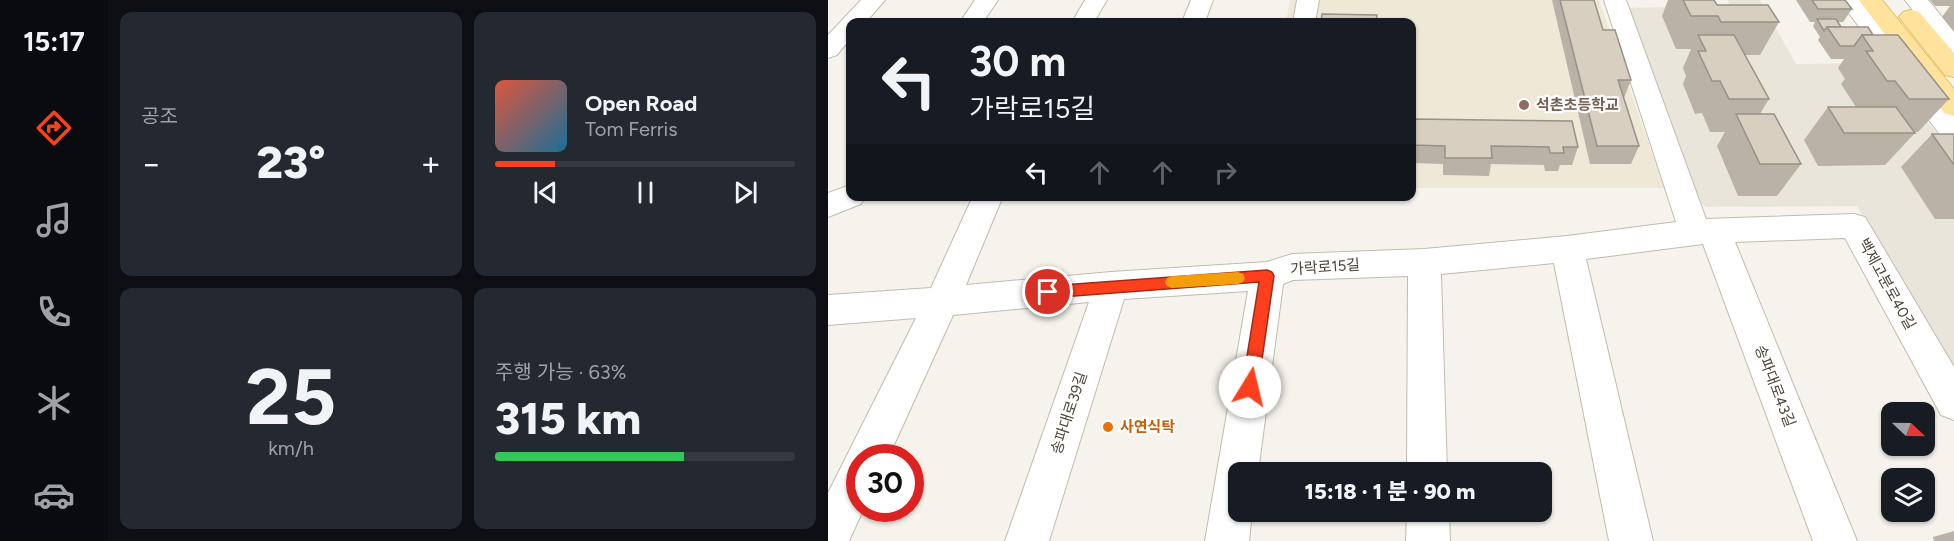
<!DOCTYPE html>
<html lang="ko">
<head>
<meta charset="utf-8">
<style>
	:root { --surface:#171b24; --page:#242831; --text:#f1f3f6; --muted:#9ea1a6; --line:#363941; --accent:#fc3f1d }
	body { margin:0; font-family:Figtree,"Noto Sans KR",sans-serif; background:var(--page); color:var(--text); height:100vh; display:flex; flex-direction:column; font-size:22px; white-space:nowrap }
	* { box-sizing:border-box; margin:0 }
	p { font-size:20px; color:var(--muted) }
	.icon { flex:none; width:33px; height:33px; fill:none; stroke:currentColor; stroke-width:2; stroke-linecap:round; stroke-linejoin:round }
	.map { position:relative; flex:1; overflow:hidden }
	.details { display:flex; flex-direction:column; gap:12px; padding:12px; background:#0d0f14; width:720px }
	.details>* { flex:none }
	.hud { position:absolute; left:18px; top:18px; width:570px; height:183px; border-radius:12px; box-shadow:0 2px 4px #0004; background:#171b24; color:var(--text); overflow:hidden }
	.needle { width:39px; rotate:112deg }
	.controls { position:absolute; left:1053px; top:402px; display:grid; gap:12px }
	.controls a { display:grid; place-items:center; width:54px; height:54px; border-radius:12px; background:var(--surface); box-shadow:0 2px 4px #0004; font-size:30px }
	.speed { position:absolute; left:18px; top:444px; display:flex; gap:12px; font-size:30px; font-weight:700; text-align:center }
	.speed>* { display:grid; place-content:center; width:78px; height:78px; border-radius:50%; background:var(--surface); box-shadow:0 2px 4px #0004; line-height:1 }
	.speed .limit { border:9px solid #d22; background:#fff; color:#111 }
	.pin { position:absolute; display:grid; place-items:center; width:51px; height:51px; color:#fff; margin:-26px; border:3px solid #fff; border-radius:50%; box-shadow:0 2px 6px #0007 }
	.me { position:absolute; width:66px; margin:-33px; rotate:9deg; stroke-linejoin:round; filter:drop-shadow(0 0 4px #0008) }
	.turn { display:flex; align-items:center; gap:21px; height:126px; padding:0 24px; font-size:27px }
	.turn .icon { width:78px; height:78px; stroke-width:2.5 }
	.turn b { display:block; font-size:42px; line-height:51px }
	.lanes { display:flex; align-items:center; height:57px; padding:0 24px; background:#0003; justify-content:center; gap:30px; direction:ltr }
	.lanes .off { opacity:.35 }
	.big { font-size:45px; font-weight:800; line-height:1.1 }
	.details .card { flex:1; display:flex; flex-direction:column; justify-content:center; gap:9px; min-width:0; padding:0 21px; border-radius:12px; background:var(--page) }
	.details .dial { align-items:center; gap:0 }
	.dial b { font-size:78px; line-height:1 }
	.song { display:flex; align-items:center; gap:18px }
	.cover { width:72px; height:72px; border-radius:9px; background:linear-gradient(135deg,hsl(10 70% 55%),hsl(200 70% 35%)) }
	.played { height:6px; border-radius:3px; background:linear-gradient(90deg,var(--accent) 20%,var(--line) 20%) }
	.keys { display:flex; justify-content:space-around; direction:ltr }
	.heat { display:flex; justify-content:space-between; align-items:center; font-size:33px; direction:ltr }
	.charge { height:9px; border-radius:4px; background:linear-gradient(90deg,#34c759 63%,var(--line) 0) }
	.details .tiles { flex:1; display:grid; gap:12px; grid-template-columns:repeat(2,1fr) }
	.trip { position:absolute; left:400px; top:462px; width:324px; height:60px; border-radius:12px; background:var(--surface); box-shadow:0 2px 4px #0004; font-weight:800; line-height:60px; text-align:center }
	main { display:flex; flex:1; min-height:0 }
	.tab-bar { display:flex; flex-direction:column; width:108px; justify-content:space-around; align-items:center; background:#090b0e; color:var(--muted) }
	.tab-bar .icon { width:42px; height:42px }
	.tab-bar .on { color:var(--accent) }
	.tab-bar b { font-size:27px; color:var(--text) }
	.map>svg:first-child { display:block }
	.residential { fill:#eae5da }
	.education { fill:#efe8d6 }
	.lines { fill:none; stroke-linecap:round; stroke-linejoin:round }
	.minor-casing { stroke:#c2bbae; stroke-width:2 }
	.major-casing { stroke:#e6c16a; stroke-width:2 }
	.minor { fill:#fff; fill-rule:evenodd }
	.major { fill:#ffe39c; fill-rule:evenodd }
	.wall { fill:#bab2a6 }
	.building { fill:#d8cfc1; stroke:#979187; stroke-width:1.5 }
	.route { fill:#fc3f1d; stroke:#a42913; stroke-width:1.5 }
	.slow { fill:#f59e0b }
	.education-dot { fill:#8d6e63; stroke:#fff; stroke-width:2 }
	.food-dot { fill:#e8710a; stroke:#fff; stroke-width:2 }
	.labels { text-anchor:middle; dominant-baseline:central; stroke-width:4.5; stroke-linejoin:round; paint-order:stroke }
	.education-label { font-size:15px; font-weight:bold; fill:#785e54; stroke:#fff; text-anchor:start }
	.street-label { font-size:15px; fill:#4b4439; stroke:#fff }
	.food-label { font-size:15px; font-weight:bold; fill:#c56008; stroke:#fff; text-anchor:start }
</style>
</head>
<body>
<main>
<nav class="tab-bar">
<b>15:17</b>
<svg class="icon on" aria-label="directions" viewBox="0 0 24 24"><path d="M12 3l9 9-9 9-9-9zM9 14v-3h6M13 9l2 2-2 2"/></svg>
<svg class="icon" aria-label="music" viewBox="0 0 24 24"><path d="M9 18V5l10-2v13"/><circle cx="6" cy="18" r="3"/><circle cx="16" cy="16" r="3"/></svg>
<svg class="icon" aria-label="phone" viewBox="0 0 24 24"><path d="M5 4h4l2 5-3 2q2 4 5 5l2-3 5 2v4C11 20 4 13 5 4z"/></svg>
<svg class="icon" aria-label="climate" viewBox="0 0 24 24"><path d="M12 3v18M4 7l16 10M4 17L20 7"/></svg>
<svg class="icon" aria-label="car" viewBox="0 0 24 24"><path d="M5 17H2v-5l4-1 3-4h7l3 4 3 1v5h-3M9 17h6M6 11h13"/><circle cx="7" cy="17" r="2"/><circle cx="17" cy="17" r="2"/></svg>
</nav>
<section class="details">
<div class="tiles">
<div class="card"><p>공조</p>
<div class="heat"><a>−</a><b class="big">23°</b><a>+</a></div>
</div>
<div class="card">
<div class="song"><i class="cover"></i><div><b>Open Road</b><p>Tom Ferris</p></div></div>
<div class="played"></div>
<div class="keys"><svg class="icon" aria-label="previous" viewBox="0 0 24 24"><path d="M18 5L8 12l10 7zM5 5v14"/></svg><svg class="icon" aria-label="pause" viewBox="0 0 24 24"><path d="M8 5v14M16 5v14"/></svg><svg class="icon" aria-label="next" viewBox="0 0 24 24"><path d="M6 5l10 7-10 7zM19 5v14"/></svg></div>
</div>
<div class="card dial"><b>25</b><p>km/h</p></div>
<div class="card"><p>주행 가능 · 63%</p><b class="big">315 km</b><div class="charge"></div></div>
</div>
</section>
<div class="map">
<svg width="1126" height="541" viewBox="0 0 1126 541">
	<rect width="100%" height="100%" fill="#f6f3ec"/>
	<polygon class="residential" points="900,0 932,0 968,64 1056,63 1126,157 1126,377 1029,206 879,207 863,197 796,8 902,6"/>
	<polygon class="education" points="462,0 771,0 836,188 584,188 584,22 458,22"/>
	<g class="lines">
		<defs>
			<g id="minor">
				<polygon points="33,0 57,0 38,22 22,22 22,39 9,55 0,58 0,35"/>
				<polygon points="147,0 170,0 155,22 132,22"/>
				<polygon points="257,0 279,0 266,22 244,22"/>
				<polygon points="363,0 385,0 377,22 354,22"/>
				<polygon points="469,0 491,0 487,22 465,22"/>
				<polygon points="776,0 798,0 878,219 1026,214 1037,217 1126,367 1126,420 1113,415 1017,238 907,242 1029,541 985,541 875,244 758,259 825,541 781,541 726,263 613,274 619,472 579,472 580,276 465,280 455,284 430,472 411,472 411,512 424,512 421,541 377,541 420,291 296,299 221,541 177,541 261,302 125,315 60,458 32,458 32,508 36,508 21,541 0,541 0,493 88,318 0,325 0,295 103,288 145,196 175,196 138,285 283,272 439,262 464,254 596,249 739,236 848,222"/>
				<polygon points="1011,0 1034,0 1126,114 1126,143 1116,140"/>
				<polygon points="1077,0 1100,0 1126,31 1126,55 1117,52"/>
				<polygon points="22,185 22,196 37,196 33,204 0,217 0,193"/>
				<polygon points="579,512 621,512 622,541 578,541"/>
			</g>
			<g id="major">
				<polygon points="1031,0 1054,0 1126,89 1126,116 1116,113"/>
				<polygon points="1083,10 1091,12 1126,53 1126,77 1117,75 1071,17 1075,12"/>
			</g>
		</defs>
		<use href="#minor" class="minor-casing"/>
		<use href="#major" class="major-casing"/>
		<use href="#minor" class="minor"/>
		<use href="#major" class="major"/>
	</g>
	<g class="wall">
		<polygon points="724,0 766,0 775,30 803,80 796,98 811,146 803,164 762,164"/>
		<polygon points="840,0 886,0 889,5 951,22 932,55 917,55 941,99 932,114 973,164 949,196 910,196 889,146 897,132 882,132 874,113 867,114 855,84 858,76 855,68 863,49 848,49 834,16"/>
		<polygon points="968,0 1017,0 1024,9 1015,22 1009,22 1013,27 1045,35 1121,99 1090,132 1086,132 1087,133 1057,165 990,166 976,140 1000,107 1028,107 1013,84 1017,79 1010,68 1016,59 1003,59 990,40 992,37 985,26 987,22 982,22"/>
		<polygon points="1102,0 1126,0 1126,32 1114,17 1122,6 1107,6"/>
		<polygon points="584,119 750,147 744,165 732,165 730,171 717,171 716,165 663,164 661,176 615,175 615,164 584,163"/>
		<polygon points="1104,134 1126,134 1126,219 1107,219 1073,167"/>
		<polygon points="1126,531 1126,541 1106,541 1105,537"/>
	</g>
	<g class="building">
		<polygon points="732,0 766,0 775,30 787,30 803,80 790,80 811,146 769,146"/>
		<polygon points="855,0 886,0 889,5 940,5 951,22 893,22 890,16 863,16"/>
		<polygon points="984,0 1017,0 1024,9 990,9"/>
		<polygon points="494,14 549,15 548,22 493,22"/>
		<polygon points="989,19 1008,19 1013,27 999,27 996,31"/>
		<polygon points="999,27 1040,27 1045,35 1034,35 1026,46 1012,46"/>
		<polygon points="870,35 906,35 941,99 901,99 892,81 884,81 870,51 878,51"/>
		<polygon points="1034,35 1070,35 1121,99 1081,99 1067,81 1059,81 1038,51 1045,51"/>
		<polygon points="1000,107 1068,107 1087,133 1016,133"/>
		<polygon points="908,114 946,114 973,164 932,164"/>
		<polygon points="584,119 744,121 750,147 735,147 736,153 722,153 721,147 663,146 664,158 617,158 617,146 584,145"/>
		<polygon points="1104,134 1126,134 1126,165"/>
	</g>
	<polygon class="route" points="439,270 444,272 446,276 430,387 428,392 422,394 417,392 414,387 431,282 220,298 215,296 213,292 215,288 220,286"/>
	<polygon class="slow" points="410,272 415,274 417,278 415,282 410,284 344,288 339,286 337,282 339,278 344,276"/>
	<circle class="education-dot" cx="696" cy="105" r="6"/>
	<circle class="food-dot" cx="280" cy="427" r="6"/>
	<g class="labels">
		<g class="education-label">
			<text x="708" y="105">석촌초등학교</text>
		</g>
		<g class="street-label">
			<text transform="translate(497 267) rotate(-4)">가락로15길</text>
			<text transform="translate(1059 284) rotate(61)">백제고분로40길</text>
			<text transform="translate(947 386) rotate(69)">송파대로43길</text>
			<text transform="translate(241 413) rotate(-72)">송파대로39길</text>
		</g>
		<g class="food-label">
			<text x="292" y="427">사연식탁</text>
		</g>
	</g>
</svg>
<div class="controls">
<a><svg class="needle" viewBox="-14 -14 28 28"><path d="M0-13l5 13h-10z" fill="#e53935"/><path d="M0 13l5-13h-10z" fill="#9ea1a6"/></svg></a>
<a><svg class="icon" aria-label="layers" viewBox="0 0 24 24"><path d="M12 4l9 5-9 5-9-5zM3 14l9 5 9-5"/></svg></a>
</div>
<div class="speed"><div class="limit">30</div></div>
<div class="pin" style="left:220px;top:292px;background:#d93025"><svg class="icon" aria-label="arrive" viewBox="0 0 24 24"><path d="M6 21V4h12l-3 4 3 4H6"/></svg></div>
<svg class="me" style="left:422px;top:387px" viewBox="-20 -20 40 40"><circle r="19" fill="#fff"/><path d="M0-13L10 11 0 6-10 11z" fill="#fc3f1d"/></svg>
<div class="trip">15:18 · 1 분 · 90 m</div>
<div class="hud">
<div class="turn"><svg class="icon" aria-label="left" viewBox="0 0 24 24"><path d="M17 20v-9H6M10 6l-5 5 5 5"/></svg><div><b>30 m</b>가락로15길</div></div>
<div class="lanes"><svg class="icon" aria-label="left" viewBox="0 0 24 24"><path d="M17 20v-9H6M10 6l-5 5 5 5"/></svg><svg class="icon off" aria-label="ahead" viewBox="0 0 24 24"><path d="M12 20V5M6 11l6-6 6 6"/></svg><svg class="icon off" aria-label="ahead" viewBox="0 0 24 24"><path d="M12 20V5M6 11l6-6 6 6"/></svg><svg class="icon off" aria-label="right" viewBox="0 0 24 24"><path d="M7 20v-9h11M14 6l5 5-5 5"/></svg></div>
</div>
</div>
</main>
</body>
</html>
